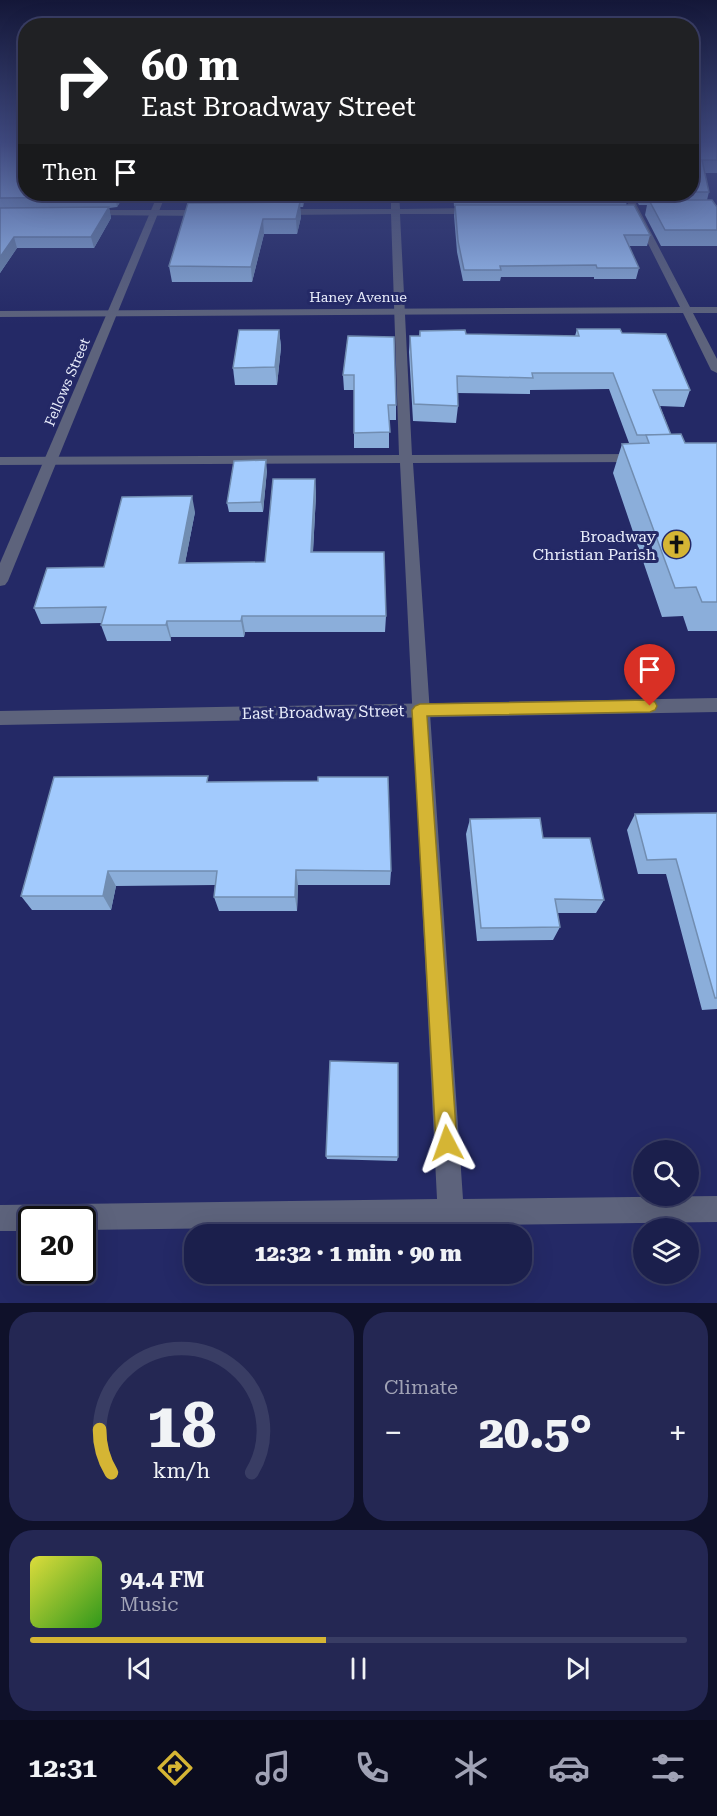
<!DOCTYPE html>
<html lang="en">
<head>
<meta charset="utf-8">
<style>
	:root { --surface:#1b1f4c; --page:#242753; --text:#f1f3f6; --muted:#a0a2b5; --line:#393d64; --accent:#d5b534 }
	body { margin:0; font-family:"Roboto Serif",serif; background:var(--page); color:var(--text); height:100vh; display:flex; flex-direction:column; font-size:22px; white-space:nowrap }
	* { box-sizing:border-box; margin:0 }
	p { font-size:20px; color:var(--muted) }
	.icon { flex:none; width:33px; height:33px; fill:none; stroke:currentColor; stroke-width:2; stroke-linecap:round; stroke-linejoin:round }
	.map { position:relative; height:1303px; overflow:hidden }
	.details { display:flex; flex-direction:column; gap:9px; padding:9px; background:#0f112a; flex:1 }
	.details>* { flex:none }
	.guide { position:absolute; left:18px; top:18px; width:681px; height:183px; border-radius:24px; box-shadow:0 6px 24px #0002,0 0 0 2px var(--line); background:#202124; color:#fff; overflow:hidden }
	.buttons { position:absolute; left:633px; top:1140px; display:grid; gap:12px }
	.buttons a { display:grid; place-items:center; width:66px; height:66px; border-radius:50%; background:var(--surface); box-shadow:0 6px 24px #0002,0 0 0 2px var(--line); font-size:30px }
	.speed { position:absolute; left:18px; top:1206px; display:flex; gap:12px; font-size:30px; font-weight:700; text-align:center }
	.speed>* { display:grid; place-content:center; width:78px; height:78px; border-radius:50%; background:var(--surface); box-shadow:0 6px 24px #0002,0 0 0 2px var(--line); line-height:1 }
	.speed .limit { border:3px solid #111; border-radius:9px; background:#fff; color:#111 }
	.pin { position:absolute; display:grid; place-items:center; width:51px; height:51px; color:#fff; margin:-62px -26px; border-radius:50% 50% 50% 0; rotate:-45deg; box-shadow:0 0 6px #0007 }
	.pin .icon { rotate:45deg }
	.me { position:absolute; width:66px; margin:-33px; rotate:356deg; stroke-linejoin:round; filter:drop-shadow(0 0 4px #0008) }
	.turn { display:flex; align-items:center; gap:21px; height:126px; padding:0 24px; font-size:27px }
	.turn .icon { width:78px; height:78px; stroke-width:2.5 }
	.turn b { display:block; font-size:42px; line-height:51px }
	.then { display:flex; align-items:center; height:57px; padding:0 24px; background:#0003; gap:12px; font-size:22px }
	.big { font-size:45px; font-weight:800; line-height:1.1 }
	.details .tile { flex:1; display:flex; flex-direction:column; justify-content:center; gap:9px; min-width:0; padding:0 21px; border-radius:24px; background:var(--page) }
	.details .dial { align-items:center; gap:0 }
	.dial svg { height:156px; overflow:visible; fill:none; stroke:var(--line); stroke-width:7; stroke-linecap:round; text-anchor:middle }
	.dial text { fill:var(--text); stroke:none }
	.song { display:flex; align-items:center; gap:18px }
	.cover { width:72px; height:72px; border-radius:9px; background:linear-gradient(135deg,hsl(60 70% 55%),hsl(110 70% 35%)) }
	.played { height:6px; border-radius:3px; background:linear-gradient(90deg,var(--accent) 45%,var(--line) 45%) }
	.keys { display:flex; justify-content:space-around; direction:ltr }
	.heat { display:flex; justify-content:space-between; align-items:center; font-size:33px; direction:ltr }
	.details .tiles { flex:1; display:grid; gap:9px; grid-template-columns:1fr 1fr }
	.tile:last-child { grid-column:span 2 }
	.trip { position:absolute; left:184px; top:1224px; width:348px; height:60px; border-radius:24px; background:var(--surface); box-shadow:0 6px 24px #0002,0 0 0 2px var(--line); font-weight:800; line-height:60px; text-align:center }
	.dock { display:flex; height:96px; justify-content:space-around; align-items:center; background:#0b0c1e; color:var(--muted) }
	.dock .icon { width:42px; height:42px }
	.dock .current { color:var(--accent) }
	.dock b { font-size:27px; color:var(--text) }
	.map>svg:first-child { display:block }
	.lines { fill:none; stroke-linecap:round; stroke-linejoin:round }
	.service { fill:#5d637c; fill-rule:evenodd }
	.minor { fill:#5d637c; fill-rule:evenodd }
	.tertiary { fill:#5d637c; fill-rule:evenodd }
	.wall { fill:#8baeda }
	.shaded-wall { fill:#718db1 }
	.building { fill:#a2cafd; stroke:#718db1; stroke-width:1.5 }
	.route { fill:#d5b534; stroke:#8a7622; stroke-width:1.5 }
	.labels { text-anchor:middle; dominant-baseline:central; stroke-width:6; stroke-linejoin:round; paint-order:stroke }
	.far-street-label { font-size:14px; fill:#e7ebfa; stroke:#242966 }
	.poi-label { font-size:16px; fill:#e7ebfa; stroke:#242966; text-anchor:end }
	.street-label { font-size:16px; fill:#e7ebfa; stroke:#242966 }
</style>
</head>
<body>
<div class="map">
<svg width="717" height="1303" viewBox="0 0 717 1303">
	<rect width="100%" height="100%" fill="#242966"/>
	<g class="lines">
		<g class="service">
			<polygon points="391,194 399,194 400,209 476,208 480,211 476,214 400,214 412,455 638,454 645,458 638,462 413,463 463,1199 717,1196 717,1222 82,1230 82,1220 32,1220 32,1231 0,1231 0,1205 437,1199 400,463 0,465 0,457 399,455 391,214 280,215 276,212 280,209 391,209"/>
			<polygon points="88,210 206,210 210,213 206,216 85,215 85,211"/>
		</g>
		<g class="minor">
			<polygon points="623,194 631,194 690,307 717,307 717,313 693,313 717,359 717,373 711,370 683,313 0,317 0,311 680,307"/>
			<polygon points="717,698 717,712 0,725 0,711"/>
		</g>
		<polygon class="tertiary" points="158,194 166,194 8,581 5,585 0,586 0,563"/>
	</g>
	<g class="wall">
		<polygon points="0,142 125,194 117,207 109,208 111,218 94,248 17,248 0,273"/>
		<polygon points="692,142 717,142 717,173 705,173 709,192 707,200 717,207 717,246 661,246 645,215 647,205 639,205 633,194 692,194"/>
		<polygon points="453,194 629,194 626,205 650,235 647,246 629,246 639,268 636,279 594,279 594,277 501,277 500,281 463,281 457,252 454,216 455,206 454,206"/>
		<polygon points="305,195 303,207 300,207 301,217 297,234 264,234 252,282 172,282 169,266 247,202 247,199"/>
		<polygon points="577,329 622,333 690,390 684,407 660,406 671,435 685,443 717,443 717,631 688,631 683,616 662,617 613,473 622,444 629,443 609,389 530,390 530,394 457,393 458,406 456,423 413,421 409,352 410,336 419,336 420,331 466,334 575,336"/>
		<polygon points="279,330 281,347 277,385 235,385 233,368"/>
		<polygon points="348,336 396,405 396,420 389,420 389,448 354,448 354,390 344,390 343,375"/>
		<polygon points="267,470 263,512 229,512 227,503"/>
		<polygon points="315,479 316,495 313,552 386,616 385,632 245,632 244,637 171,637 171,641 107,641 101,625 102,623 41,624 34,608 195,512 185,563 265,562"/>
		<polygon points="210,782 391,871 390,885 298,885 297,911 219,911 214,897 215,885 116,886 111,910 32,910 21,896"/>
		<polygon points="717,813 717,1009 702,1010 666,874 638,874 627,830 635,814"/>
		<polygon points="470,819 543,838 604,900 596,913 557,913 560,927 553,940 477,941 466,834"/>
		<polygon points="326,1156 398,1157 397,1161 327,1159"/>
	</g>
	<g class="shaded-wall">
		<polygon points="117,194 125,194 117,207 115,197"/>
		<polygon points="303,194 305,194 305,195 303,207 302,199"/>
		<polygon points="300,202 301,217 297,234 296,219"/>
		<polygon points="109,207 111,218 94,248 91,237"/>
		<polygon points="263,219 264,234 252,282 251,267"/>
		<polygon points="14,237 17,248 0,273 0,257"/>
		<polygon points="279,330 281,347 277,385 275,367"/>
		<polygon points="266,460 267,470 263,512 261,502"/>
		<polygon points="315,479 316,495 312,568 311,552"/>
		<polygon points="192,496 195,512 182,579 179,563"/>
		<polygon points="242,616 245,632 244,637 241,621"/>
		<polygon points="167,621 171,637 171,641 166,625"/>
		<polygon points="296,870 298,885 297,911 295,897"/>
		<polygon points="108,871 116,886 111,910 103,896"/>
	</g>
	<g class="building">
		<polygon points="0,142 26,142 26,194 117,194 115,197 0,198"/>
		<polygon points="692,142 717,142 717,160 702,160 709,192 692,192"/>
		<polygon points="248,194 303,194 302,199 247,199"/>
		<polygon points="649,200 712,200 717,207 717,230 665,230"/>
		<polygon points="300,202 296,219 263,219 251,267 169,266 188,203"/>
		<polygon points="455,205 634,205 650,235 624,235 639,268 597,268 596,265 500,266 501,270 464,270 458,241"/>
		<polygon points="109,207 91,237 14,237 0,257 0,208"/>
		<polygon points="577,329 620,329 622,333 666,334 690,390 653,390 671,435 637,435 613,373 532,373 533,378 457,376 458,406 414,404 410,336 420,336 420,331 465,330 466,334 579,336"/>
		<polygon points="239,330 279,330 275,367 233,368"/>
		<polygon points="348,336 394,337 396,405 388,405 390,432 354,433 354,375 343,375"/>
		<polygon points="681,434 685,443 717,443 717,602 702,602 696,587 675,588 622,444 649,443 646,435"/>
		<polygon points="266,460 261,502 227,503 234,461"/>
		<polygon points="273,479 315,479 311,552 384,552 386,616 242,616 241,621 167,621 166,625 101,625 106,607 34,608 47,568 104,567 122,497 192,496 179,563 265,562"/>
		<polygon points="208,776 207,782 318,781 318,777 388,777 391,871 296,870 295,897 214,897 217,871 108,871 103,896 21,896 54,777"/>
		<polygon points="717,813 717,998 715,998 676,859 647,860 635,814"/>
		<polygon points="540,818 543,838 590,838 604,900 555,899 560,927 481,928 470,819"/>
		<polygon points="330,1061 398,1063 398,1157 326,1156"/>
	</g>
	<linearGradient id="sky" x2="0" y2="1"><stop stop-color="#141738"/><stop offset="0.44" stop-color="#3f497f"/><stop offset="1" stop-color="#3f497f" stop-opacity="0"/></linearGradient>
	<rect width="717" height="324" fill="url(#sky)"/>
	<polygon class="route" points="650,700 655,702 657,706 655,710 650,712 427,716 457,1143 454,1151 447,1154 439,1151 436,1143 412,710 415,706 420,704"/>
	<defs>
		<symbol id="church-disc" viewBox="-11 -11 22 22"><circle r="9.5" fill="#d5b534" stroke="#242966"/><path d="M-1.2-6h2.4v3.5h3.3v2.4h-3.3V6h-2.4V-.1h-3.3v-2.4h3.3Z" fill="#111"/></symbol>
	</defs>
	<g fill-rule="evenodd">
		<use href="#church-disc" x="660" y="528" width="33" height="33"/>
	</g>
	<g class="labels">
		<g class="far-street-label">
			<text x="358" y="297">Haney Avenue</text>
			<text transform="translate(67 382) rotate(-67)">Fellows Street</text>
		</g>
		<g class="poi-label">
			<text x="656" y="536">Broadway<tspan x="656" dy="18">Christian Parish</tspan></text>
		</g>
		<g class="street-label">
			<text transform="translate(323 712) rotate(-1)">East Broadway Street</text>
		</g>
	</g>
</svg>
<div class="buttons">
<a><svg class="icon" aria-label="search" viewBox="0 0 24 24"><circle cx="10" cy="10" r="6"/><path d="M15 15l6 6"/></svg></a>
<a><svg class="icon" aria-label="layers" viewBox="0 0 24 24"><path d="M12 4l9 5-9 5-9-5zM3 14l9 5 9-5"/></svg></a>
</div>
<div class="speed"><div class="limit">20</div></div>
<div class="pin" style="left:650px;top:706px;background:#d93025"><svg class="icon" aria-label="arrive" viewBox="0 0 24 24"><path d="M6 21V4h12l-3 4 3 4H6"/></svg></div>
<svg class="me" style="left:447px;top:1143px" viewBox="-20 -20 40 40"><path d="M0-17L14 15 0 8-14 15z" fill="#d5b534" stroke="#fff" stroke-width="4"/></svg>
<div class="trip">12:32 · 1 min · 90 m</div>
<div class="guide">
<div class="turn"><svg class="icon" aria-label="right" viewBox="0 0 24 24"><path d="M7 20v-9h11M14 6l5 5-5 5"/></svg><div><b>60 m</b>East Broadway Street</div></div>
<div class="then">Then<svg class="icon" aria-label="arrive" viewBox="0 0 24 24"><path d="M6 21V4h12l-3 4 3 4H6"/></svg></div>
</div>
</div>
<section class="details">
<div class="tiles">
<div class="tile dial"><svg viewBox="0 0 100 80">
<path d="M14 69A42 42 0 1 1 86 69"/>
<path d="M14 69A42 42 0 0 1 8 47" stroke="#d5b534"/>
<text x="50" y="56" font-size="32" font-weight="700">18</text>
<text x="50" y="72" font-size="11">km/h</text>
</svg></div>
<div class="tile"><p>Climate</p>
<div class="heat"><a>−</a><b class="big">20.5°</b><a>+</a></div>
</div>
<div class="tile">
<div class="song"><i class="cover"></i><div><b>94.4 FM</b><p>Music</p></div></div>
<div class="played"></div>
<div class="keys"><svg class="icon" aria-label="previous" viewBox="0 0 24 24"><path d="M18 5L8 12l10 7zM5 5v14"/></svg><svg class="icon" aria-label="pause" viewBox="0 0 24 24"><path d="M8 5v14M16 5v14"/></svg><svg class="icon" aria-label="next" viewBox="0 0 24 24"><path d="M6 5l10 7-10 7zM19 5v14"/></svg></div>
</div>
</div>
</section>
<nav class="dock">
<b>12:31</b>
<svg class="icon current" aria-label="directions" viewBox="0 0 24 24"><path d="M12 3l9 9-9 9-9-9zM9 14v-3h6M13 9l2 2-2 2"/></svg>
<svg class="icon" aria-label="music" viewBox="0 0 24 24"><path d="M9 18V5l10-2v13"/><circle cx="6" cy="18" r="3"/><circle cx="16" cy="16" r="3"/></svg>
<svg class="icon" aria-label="phone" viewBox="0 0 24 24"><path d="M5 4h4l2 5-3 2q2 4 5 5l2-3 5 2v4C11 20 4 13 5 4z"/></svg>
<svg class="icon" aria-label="climate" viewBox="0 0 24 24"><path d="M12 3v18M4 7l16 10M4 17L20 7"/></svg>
<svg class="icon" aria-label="car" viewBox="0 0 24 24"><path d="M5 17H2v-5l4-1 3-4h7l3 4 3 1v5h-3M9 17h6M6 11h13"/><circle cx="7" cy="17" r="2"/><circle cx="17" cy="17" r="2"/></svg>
<svg class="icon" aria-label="filters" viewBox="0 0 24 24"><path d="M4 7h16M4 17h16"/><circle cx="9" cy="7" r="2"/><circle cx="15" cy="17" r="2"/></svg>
</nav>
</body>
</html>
